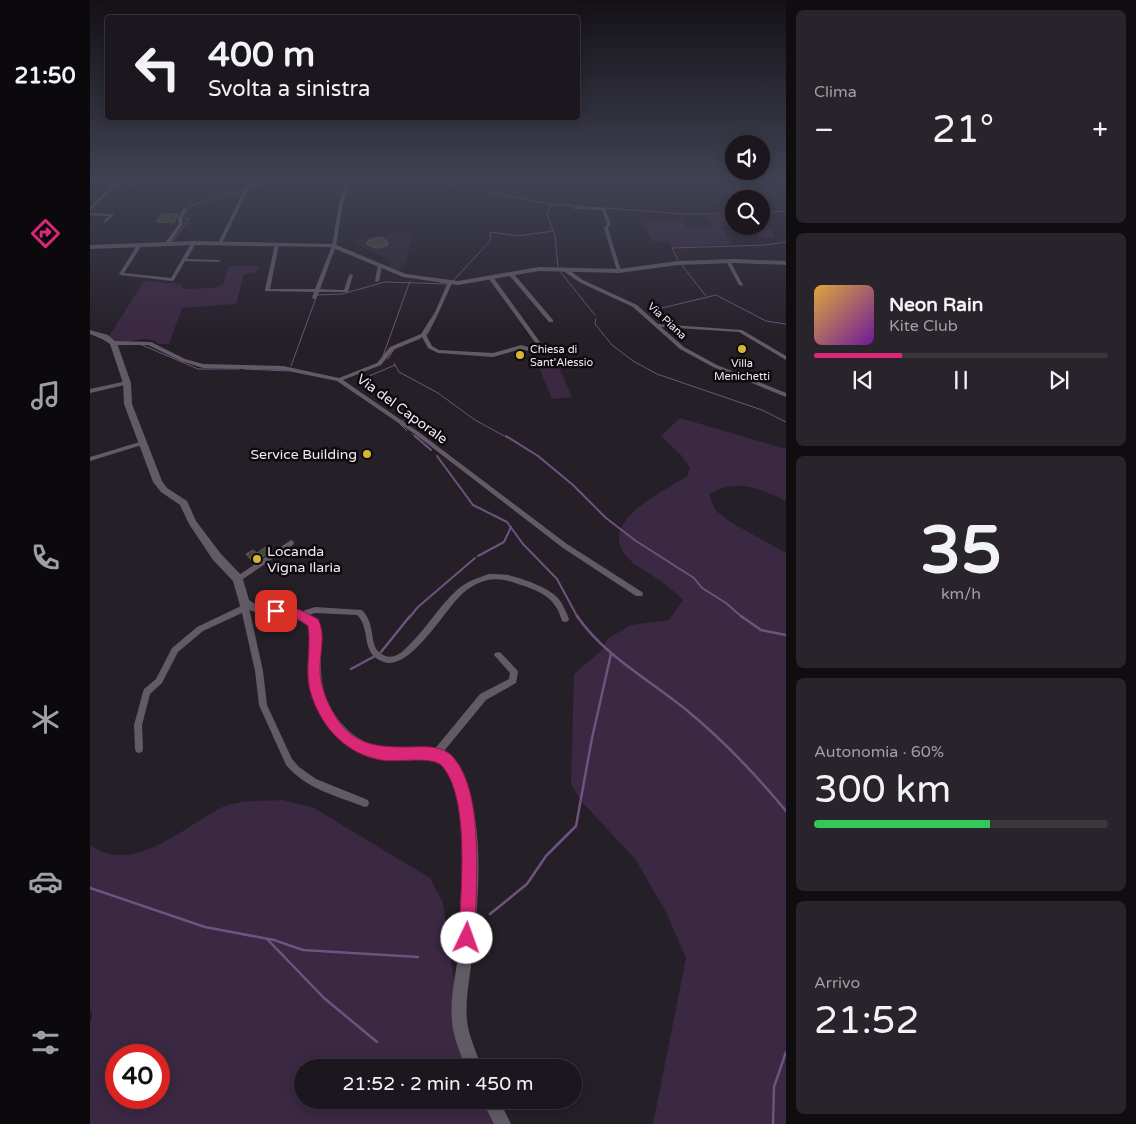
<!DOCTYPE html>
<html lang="it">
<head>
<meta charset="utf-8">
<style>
	:root { --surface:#1c171e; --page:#29242b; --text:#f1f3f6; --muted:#a09fa4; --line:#3a363c; --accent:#db2777 }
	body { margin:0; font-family:"Varela Round",sans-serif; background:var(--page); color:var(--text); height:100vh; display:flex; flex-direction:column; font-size:19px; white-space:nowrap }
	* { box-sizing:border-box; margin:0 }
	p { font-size:16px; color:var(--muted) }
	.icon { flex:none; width:28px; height:28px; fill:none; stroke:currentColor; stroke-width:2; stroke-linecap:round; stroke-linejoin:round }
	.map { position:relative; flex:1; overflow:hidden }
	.side { display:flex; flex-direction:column; gap:10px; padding:10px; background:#0f0d10; width:350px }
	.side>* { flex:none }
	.hud { position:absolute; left:15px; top:15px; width:475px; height:105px; border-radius:5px; box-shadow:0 2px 12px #0003,0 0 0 1px var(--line); background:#1c171e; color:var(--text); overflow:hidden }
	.buttons { position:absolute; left:635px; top:135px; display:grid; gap:10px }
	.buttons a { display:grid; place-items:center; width:45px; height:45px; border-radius:50%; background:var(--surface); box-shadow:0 2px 12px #0003,0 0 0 1px var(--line); font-size:25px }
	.speed { position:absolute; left:15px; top:1044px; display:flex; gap:10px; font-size:25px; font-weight:700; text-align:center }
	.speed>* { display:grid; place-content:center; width:65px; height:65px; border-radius:50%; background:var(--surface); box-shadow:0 2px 12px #0003,0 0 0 1px var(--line); line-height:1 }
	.speed .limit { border:8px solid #d22; background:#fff; color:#111 }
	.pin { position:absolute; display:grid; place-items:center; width:42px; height:42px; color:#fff; margin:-21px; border-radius:10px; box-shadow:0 2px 8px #0006 }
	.me { position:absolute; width:55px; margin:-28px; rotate:3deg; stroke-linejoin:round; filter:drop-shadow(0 0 4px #0008) }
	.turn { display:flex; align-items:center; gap:18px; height:105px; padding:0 20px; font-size:22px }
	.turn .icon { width:65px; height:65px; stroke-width:2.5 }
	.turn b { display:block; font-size:35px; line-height:42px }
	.big { font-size:38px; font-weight:600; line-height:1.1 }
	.side .card { flex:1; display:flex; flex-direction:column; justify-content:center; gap:8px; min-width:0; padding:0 18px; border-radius:8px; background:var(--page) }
	.side .dial { align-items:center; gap:0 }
	.dial b { font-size:65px; line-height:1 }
	.song { display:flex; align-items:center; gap:15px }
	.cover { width:60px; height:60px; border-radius:8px; background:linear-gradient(135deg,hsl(40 70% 55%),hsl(280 70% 35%)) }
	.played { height:5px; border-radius:2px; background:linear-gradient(90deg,var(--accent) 30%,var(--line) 30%) }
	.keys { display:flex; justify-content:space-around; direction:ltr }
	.heat { display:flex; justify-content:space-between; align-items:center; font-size:28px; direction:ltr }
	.charge { height:8px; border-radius:4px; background:linear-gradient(90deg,#34c759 60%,var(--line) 0) }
	.trip { position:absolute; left:204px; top:1059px; width:288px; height:50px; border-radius:25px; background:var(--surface); box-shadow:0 2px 12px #0003,0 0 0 1px var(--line); font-weight:600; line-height:50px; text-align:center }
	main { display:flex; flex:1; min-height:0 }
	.menu { display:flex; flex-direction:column; width:90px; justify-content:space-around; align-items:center; background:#0b090c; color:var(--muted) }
	.menu .icon { width:35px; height:35px }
	.menu .selected { color:var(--accent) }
	.menu b { font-size:22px; color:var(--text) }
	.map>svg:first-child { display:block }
	.built { fill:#302735 }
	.green { fill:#3b2843; fill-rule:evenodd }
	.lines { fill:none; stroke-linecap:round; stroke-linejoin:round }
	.stream-far2 { stroke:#70527e; stroke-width:1 }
	.stream-far1 { stroke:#70527e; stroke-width:2 }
	.stream { stroke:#70527e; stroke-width:2.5 }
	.building { fill:#49463b; stroke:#625e53 }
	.street { fill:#625b65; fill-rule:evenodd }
	.secondary { fill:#625b65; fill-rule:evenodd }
	.route { fill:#db2777; stroke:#8e194d }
	.poi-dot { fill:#d6b534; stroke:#0d0a0e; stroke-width:2 }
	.labels { text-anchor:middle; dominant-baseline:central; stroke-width:5; stroke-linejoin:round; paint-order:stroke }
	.far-street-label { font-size:11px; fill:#efebf1; stroke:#0d0a0e }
	.far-poi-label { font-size:11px; fill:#efebf1; stroke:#0d0a0e; text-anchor:start }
	.street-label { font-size:14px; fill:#efebf1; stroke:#0d0a0e }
	.poi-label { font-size:14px; fill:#efebf1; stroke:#0d0a0e; text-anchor:end }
</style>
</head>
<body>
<main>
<nav class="menu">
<b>21:50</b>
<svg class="icon selected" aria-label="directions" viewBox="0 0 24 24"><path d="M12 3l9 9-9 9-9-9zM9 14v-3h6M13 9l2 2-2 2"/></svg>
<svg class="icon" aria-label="music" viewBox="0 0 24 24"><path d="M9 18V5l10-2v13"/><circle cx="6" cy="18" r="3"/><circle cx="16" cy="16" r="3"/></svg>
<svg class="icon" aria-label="phone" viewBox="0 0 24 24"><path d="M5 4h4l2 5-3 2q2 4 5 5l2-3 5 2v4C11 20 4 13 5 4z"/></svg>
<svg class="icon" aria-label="climate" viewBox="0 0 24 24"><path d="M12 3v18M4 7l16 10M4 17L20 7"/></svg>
<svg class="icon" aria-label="car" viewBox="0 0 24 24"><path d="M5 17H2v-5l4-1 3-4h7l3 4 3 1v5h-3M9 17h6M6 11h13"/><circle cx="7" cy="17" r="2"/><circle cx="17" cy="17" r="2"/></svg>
<svg class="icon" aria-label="filters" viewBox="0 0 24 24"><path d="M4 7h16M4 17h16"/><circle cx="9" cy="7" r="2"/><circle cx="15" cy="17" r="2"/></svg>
</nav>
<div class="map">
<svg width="696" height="1124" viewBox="0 0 696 1124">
	<rect width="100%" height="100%" fill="#251f28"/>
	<polygon class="built" points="306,233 323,234 316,264 308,270 300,266 299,260 266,244 268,239"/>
	<g class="green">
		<polygon points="614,215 644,215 644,226 671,226 671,217 675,218 685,238 668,238 665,232 643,231 640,226 631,226 642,244 582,247 579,242 561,241 552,222 593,220 595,227 622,227"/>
		<path d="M139,266h30l-3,6 -12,2 -8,30 -54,4 -13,36h-11c-12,-12 -30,2 -43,-3 -2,-1 -4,-3 -6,-5l35,-55 36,3 4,5 30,-1 9,-4z"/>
		<polygon points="466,361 482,397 462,399 447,363"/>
		<path d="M590,418l106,31v52c-28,-13 -48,-23 -77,-7l6,16 17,13 54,30v571h-133l33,-166 -19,-44 -31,-54 -53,-57 -12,-19 3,-110 29,-25 4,-10 24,-14 38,-5 14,-20c-9,-9 -19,-17 -30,-24 -7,-5 -16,-9 -22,-15 -40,-38 30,-67 56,-85l3,-8 -9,-13 -20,-19z"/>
		<path d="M192,800l32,8 116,70 13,25 10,72 10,41 19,51 -180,1v32h191l9,24h-412v-102l3,-9 -3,-3v-165c45,32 96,-21 135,-39 13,-6 43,-5 57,-6zM26,1055h43v43h-43z"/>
	</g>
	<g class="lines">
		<g class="stream-far2">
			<polyline points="178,179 223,179"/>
			<polyline points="331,179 460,204 594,214 644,213"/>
			<polyline points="464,205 459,208 457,215 465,236 468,268"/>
			<polyline points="671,213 696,211"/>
			<polyline points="82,242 99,219 92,217 102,205 192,179"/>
			<polyline points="588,260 582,248 674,245 696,242"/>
			<polyline points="591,264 616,296"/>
			<polyline points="469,270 505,315"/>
			<polyline points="362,282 400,241 401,232 428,236 463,231"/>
			<polyline points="352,304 361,284"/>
			<polyline points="572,308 626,295 676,321 696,324"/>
			<polyline points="506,318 505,324 522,345 543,361 567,374 672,410 696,422"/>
			<polyline points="337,335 347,315"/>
			<polyline points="52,345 108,369 149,369"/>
			<polyline points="293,356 320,281"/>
			<polyline points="298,359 304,349 331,338"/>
			<polyline points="304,363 309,372 348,393 385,420 418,438"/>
			<polyline points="305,365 277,377 273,381 314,412 315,418 312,422"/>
			<polyline points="201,366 227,295 252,294 295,282 359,284"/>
			<polyline points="154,369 197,371"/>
			<polyline points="310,424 317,431"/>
			<polyline points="322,434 326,438"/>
		</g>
		<g class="stream-far1">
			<polyline points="325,436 341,450"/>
			<polyline points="416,436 448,456 483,485 516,518 546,541 604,578 612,588 636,603 653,618"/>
			<polyline points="347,456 383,505 417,522 433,544 467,579 488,618"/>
			<polyline points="388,556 414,542 421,527"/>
			<polyline points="319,618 328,607 385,558"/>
		</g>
		<g class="stream">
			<path d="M487,616c29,42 75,65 113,97 35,29 67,63 96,98"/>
			<polyline points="651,616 671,630 696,635"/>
			<polyline points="291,652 320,616"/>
			<polyline points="261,669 285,656"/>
			<polyline points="0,888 115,927 184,940 213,950 328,957"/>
			<polyline points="400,914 437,884 456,856 486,826 502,738 521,654"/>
			<polyline points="177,939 234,998 287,1042"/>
			<polyline points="683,1124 684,1087 696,1052"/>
		</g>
	</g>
	<g class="building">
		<polygon points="72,214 88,214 84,223 66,222"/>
		<polygon points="285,238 293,238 298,242 298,245 290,248 282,247 277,244 278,241"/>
		<polygon points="176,547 180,552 164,563 156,554 163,550 167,553"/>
	</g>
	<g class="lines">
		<g class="street">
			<polygon points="161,179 163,180 132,243 128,244 128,243 159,180"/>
			<polygon points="257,179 261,179 253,203 246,246 230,289 254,290 259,275 261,274 263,275 258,292 229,292 226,298 224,299 222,298 224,292 175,291 175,290 185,244 187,243 189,244 180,289 225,289 242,246 249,203"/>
			<polygon points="26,182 46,183 48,184 46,185 28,184 0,210 0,207"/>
			<polygon points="485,207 515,208 521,224 518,228 531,271 531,272 527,271 514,228 517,224 512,210 484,209 484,207"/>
			<polygon points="94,208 97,209 92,218 93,224 79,244 75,244 75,243 89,224 88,218"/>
			<polygon points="0,213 22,214 24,215 15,223 13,222 19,216 0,215"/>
			<polygon points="102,242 106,243 97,259 128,260 130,261 130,262 95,261 84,280 82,281 31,275 29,274 48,244 50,244 52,245 34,273 81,278"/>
			<polygon points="636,260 640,261 653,285 653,286 649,285 636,261"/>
			<polygon points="288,265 292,266 289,281 287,282 285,281"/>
			<polygon points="472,268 476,268 493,280 547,305 568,324 652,330 696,356 696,360 649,332 571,327 594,347 627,365 696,393 696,397 623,367 590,349 543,307 489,282 472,270"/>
			<polygon points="419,273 423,273 463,320 463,322 459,322 419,275"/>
			<polygon points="399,277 403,277 455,349 455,351 445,353 431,349 403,357 348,353 338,348 332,337 304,349 291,365 253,380 330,433 477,544 552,592 553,594 552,596 546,596 473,548 326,435 247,381 193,370 113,368 91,361 58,345 23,345 20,343 23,341 61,342 95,359 113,364 193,366 249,378 287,363 300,347 331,334 345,312 358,282 360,281 362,282 349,312 336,335 342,346 349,350 403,353 431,345 445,349 450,349 399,279"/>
			<polygon points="37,381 40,383 39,384 0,393 0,389"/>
			<polygon points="53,441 55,442 56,443 55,444 0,461 0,457"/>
			<polygon points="201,540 203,541 204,543 203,545 150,581 146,581 144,579 146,577"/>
			<path d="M399,574c6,0 13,0 19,1 14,3 41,13 50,23 5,6 8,14 11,21l-1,2 -3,1 -3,-1c-2,-5 -3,-10 -6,-14 -7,-12 -22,-18 -35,-22 -10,-4 -22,-7 -33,-5 -10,2 -20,8 -27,15 -17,16 -51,76 -77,67 -25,-8 -12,-33 -27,-47l-42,-2 -15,5 -3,-1 -1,-2 1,-2 18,-6 47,3c14,14 7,33 17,42 5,5 12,6 18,3 6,-3 10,-8 15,-13 16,-16 28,-37 46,-53 10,-8 19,-11 31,-15z"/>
			<path d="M154,600l3,1 1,2 15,68 4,34 25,54 7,8 17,12 52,21 1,3 -1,3 -3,1c-28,-11 -59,-18 -79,-42l-27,-60 -4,-34 -13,-58 -39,18 -25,21 -16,31 -12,11 -8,31 1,24 -1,3 -3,1 -3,-1 -1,-3 -1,-24 9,-33 1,-3 12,-10 16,-31 25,-21 44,-21 -1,-3 1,-2z"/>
			<polygon points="408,652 411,653 427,670 428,672 426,683 396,700 349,757 346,758 343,757 342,754 343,751 390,694 419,679 420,673 404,655 405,653"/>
		</g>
		<g class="secondary">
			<polygon points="104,241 244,244 316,274 368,281 449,267 529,269 588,261 644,259 696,261 696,265 644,263 588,265 529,273 449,271 368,285 313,277 243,248 237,247 104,245 0,249 0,245"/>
			<path d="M0,330l18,5 9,8 14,40 1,21 30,77 5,7 20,13 9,20 25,33 21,22 7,24 6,4 45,7 18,9c4,9 3,20 3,30 -1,29 1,50 21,74 17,20 41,26 67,25 9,0 18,-3 27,0 17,4 25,20 31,35 18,54 11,117 5,173 -2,21 -7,42 -5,64 2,16 9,31 15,47h-16c-6,-16 -13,-31 -14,-47 -2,-22 3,-43 6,-64 6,-54 14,-121 -4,-173 -3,-9 -10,-20 -18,-23 -10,-4 -24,0 -34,0 -38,-1 -62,-14 -80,-47 -4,-7 -8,-13 -10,-21 -6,-22 -1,-45 -3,-68 -22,-12 -47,-7 -69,-19l-7,-25 -20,-21 -24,-36 -9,-19 -19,-13 -8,-10 -29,-78 -1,-21 -13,-39 -8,-5 -12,-5z"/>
			<polygon points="392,1100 409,1100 421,1124 404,1124"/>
		</g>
	</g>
	<linearGradient id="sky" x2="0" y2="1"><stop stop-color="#141116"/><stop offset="0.53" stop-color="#404253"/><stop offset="1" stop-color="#404253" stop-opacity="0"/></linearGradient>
	<rect width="696" height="336" fill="url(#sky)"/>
	<path class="route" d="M186,606l24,4 18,9c8,15 2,33 2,49 -1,20 11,44 23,59 17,19 40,20 63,20 15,0 36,-3 47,10 33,36 22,134 22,181l-2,6 -6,2 -6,-2 -2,-6c1,-44 12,-136 -16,-171 -9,-12 -47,-4 -62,-7 -34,-6 -58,-31 -69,-63 -9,-24 0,-48 -4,-71l-10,-7 -27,-4 -1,-4 1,-3z"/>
	<g class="poi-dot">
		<circle cx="652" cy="349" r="5"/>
		<circle cx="430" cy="355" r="5"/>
		<circle cx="277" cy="454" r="5"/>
		<circle cx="167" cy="559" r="5"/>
	</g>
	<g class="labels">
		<g class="far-street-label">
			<text transform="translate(577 321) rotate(43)">Via Piana</text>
		</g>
		<g class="far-poi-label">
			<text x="440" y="349">Chiesa di<tspan x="440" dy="13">Sant'Alessio</tspan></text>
			<text x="652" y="363" text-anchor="middle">Villa<tspan x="652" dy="13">Menichetti</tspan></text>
		</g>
		<g class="street-label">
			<text transform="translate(312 409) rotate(36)">Via del Caporale</text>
		</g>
		<g class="poi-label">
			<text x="267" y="454">Service Building</text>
			<text x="177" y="551" text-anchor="start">Locanda<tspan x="177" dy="16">Vigna Ilaria</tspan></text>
		</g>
	</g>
</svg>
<div class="buttons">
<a><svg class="icon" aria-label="sound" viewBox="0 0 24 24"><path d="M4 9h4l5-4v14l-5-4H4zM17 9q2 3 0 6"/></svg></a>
<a><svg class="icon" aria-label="search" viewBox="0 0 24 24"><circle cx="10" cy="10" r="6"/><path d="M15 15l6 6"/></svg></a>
</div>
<div class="speed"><div class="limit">40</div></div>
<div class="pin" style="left:186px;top:611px;background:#d93025"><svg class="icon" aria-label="arrive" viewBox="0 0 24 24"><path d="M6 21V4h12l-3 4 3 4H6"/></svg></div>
<svg class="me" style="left:377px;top:938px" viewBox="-20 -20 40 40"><circle r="19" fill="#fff"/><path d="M0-13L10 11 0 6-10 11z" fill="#db2777"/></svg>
<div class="trip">21:52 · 2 min · 450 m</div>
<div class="hud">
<div class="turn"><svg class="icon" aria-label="left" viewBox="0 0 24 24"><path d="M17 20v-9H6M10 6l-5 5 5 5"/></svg><div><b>400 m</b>Svolta a sinistra</div></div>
</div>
</div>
<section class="side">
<div class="card"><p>Clima</p>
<div class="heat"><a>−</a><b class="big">21°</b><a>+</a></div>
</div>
<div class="card">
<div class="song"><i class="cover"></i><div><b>Neon Rain</b><p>Kite Club</p></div></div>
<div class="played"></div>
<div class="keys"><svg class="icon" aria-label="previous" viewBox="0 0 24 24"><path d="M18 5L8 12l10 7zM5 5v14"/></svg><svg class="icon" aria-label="pause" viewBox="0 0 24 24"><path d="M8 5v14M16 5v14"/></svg><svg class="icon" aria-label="next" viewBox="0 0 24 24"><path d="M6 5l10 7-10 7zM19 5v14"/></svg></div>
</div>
<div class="card dial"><b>35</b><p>km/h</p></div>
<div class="card"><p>Autonomia · 60%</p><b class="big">300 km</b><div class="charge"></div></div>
<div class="card"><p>Arrivo</p><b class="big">21:52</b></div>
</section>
</main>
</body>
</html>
